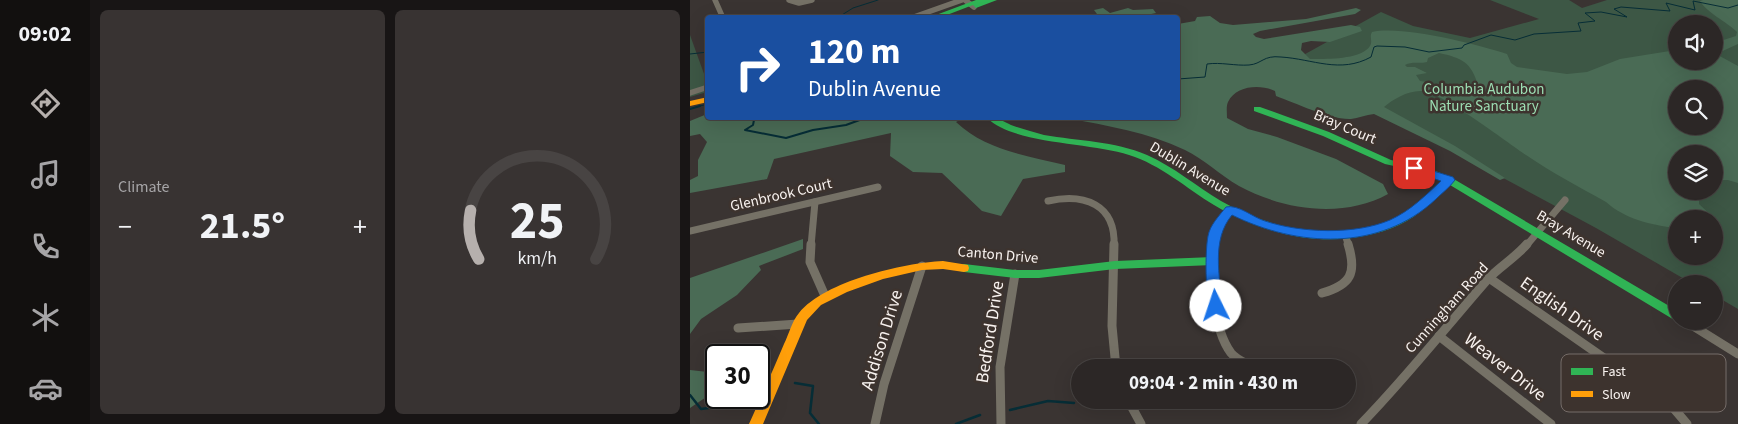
<!DOCTYPE html>
<html lang="en">
<head>
<meta charset="utf-8">
<style>
	:root { --surface:#2c2726; --page:#383332; --text:#f1f3f6; --muted:#a6a5a7; --line:#484443; --accent:#b6b0ad }
	body { margin:0; font-family:"Source Sans 3",sans-serif; background:var(--page); color:var(--text); height:100vh; display:flex; flex-direction:column; font-size:19px; white-space:nowrap }
	* { box-sizing:border-box; margin:0 }
	p { font-size:16px; color:var(--muted) }
	.icon { flex:none; width:28px; height:28px; fill:none; stroke:currentColor; stroke-width:2; stroke-linecap:round; stroke-linejoin:round }
	.map { position:relative; flex:1; overflow:hidden }
	.sheet { display:flex; flex-direction:column; gap:10px; padding:10px; background:#181515; width:600px }
	.sheet>* { flex:none }
	.guide { position:absolute; left:15px; top:15px; width:475px; height:105px; border-radius:5px; box-shadow:0 5px 20px #0002,0 0 0 1px var(--line); background:#1a4fa0; color:#fff; overflow:hidden }
	.fabs { position:absolute; left:978px; top:15px; display:grid; gap:10px }
	.fabs a { display:grid; place-items:center; width:55px; height:55px; border-radius:50%; background:var(--surface); box-shadow:0 5px 20px #0002,0 0 0 1px var(--line); font-size:25px }
	.speed { position:absolute; left:15px; top:344px; display:flex; gap:10px; font-size:25px; font-weight:700; text-align:center }
	.speed>* { display:grid; place-content:center; width:65px; height:65px; border-radius:50%; background:var(--surface); box-shadow:0 5px 20px #0002,0 0 0 1px var(--line); line-height:1 }
	.speed .limit { border:2px solid #111; border-radius:8px; background:#fff; color:#111 }
	.pin { position:absolute; display:grid; place-items:center; width:42px; height:42px; color:#fff; margin:-21px; border-radius:10px; box-shadow:0 2px 8px #0006 }
	.me { position:absolute; width:55px; margin:-28px; rotate:356deg; stroke-linejoin:round; filter:drop-shadow(0 0 4px #0008) }
	.turn { display:flex; align-items:center; gap:18px; height:105px; padding:0 20px; font-size:22px }
	.turn .icon { width:65px; height:65px; stroke-width:2.5 }
	.turn b { display:block; font-size:35px; line-height:42px }
	.big { font-size:38px; font-weight:700; line-height:1.1 }
	.sheet .widget { flex:1; display:flex; flex-direction:column; justify-content:center; gap:8px; min-width:0; padding:0 18px; border-radius:8px; background:var(--page) }
	.sheet .dial { align-items:center; gap:0 }
	.dial svg { height:130px; overflow:visible; fill:none; stroke:var(--line); stroke-width:7; stroke-linecap:round; text-anchor:middle }
	.dial text { fill:var(--text); stroke:none }
	.heat { display:flex; justify-content:space-between; align-items:center; font-size:28px; direction:ltr }
	.sheet .tiles { flex:1; display:grid; gap:10px; grid-template-columns:repeat(2,1fr) }
	.trip { position:absolute; left:381px; top:359px; width:285px; height:50px; border-radius:25px; background:var(--surface); box-shadow:0 5px 20px #0002,0 0 0 1px var(--line); font-weight:700; line-height:50px; text-align:center }
	main { display:flex; flex:1; min-height:0 }
	.dock { display:flex; flex-direction:column; width:90px; justify-content:space-around; align-items:center; background:#12100f; color:var(--muted) }
	.dock .icon { width:35px; height:35px }
	.dock .on { color:var(--accent) }
	.dock b { font-size:22px; color:var(--text) }
	.map>svg:first-child { display:block }
	.green { fill:#3d5745; fill-rule:evenodd }
	.forest { fill:#4a6b55; fill-rule:evenodd }
	.lines { fill:none; stroke-linecap:round; stroke-linejoin:round }
	.stream-far2 { stroke:#062d36; stroke-width:1 }
	.stream-far1 { stroke:#062d36; stroke-width:2 }
	.stream { stroke:#062d36; stroke-width:2.5 }
	.street-far2 { stroke:#757166; stroke-width:5.5 }
	.street-far1 { stroke:#757166; stroke-width:7 }
	.street { stroke:#757166; stroke-width:9 }
	.fast { fill:#30b455; fill-rule:evenodd }
	.slow { fill:#ff9f0a; fill-rule:evenodd }
	.route { fill:#1a73e8; stroke:#114b97 }
	.labels { text-anchor:middle; dominant-baseline:central; stroke-width:5; stroke-linejoin:round; paint-order:stroke }
	.park-label { font-size:15px; fill:#9ddfb4; stroke:#3d332e }
	.street-label { font-size:15px; fill:#f8f2ef; stroke:#3d332e }
	.near-street-label { font-size:18px; fill:#f8f2ef; stroke:#3d332e }
	.key { fill:#3d332e; stroke:#756c68; stroke-width:1 }
	.key-label { font-size:14px; fill:#f8f2ef }
</style>
</head>
<body>
<main>
<nav class="dock">
<b>09:02</b>
<svg class="icon on" aria-label="directions" viewBox="0 0 24 24"><path d="M12 3l9 9-9 9-9-9zM9 14v-3h6M13 9l2 2-2 2"/></svg>
<svg class="icon" aria-label="music" viewBox="0 0 24 24"><path d="M9 18V5l10-2v13"/><circle cx="6" cy="18" r="3"/><circle cx="16" cy="16" r="3"/></svg>
<svg class="icon" aria-label="phone" viewBox="0 0 24 24"><path d="M5 4h4l2 5-3 2q2 4 5 5l2-3 5 2v4C11 20 4 13 5 4z"/></svg>
<svg class="icon" aria-label="climate" viewBox="0 0 24 24"><path d="M12 3v18M4 7l16 10M4 17L20 7"/></svg>
<svg class="icon" aria-label="car" viewBox="0 0 24 24"><path d="M5 17H2v-5l4-1 3-4h7l3 4 3 1v5h-3M9 17h6M6 11h13"/><circle cx="7" cy="17" r="2"/><circle cx="17" cy="17" r="2"/></svg>
</nav>
<section class="sheet">
<div class="tiles">
<div class="widget"><p>Climate</p>
<div class="heat"><a>−</a><b class="big">21.5°</b><a>+</a></div>
</div>
<div class="widget dial"><svg viewBox="0 0 100 80">
<path d="M14 69A42 42 0 1 1 86 69"/>
<path d="M14 69A42 42 0 0 1 9 39" stroke="#b6b0ad"/>
<text x="50" y="56" font-size="32" font-weight="700">25</text>
<text x="50" y="72" font-size="11">km/h</text>
</svg></div>
</div>
</section>
<div class="map">
<svg width="1048" height="424" viewBox="0 0 1048 424">
	<rect width="100%" height="100%" fill="#3a3432"/>
	<g class="green">
		<path d="M800,0h79l13,8 25,-8h131v309l-24,-14v-11h-21l-97,-56 -288,-155 -130,-5 111,-5 92,-51 32,14 57,12 69,-19zM986,24h38v37h-38zM986,89h38v37h-38zM986,154h38v37h-38zM986,219h38v37h-38z"/>
		<polygon points="0,35 18,85 17,92 0,97"/>
	</g>
	<g class="forest">
		<path d="M1013,0h35v44l-22,10 22,12v117l-10,-3h-10l-4,4v-30h-38v37h23v13l18,17 -3,6v-8h-38v9c-25,-3 -51,-9 -70,-26 -27,-15 -55,-30 -80,-47 -18,-12 -86,-64 -104,-64 -13,-1 -29,8 -38,16l71,39 50,32 -5,2 -50,-29 -76,-37c-8,1 -16,4 -23,5 -21,1 -55,-16 -75,-23l-1,-5c-14,-7 -39,-6 -47,11 -2,4 -1,11 -1,16l21,11 29,8 59,22 47,25 5,10c-45,25 -105,16 -149,-8 -19,-11 -35,-27 -54,-36 -38,-18 -77,-24 -118,-32h111v-94l17,-3 2,-4 13,-1 10,7 13,2 73,-6 50,-11 5,2 -6,4 -95,17 -7,3 3,3 8,2 87,-14 9,2 2,4 -32,11 -19,-1 -9,2 -1,7 9,9c15,0 51,1 60,-13 3,-5 -1,-9 2,-14 30,-7 104,12 135,22l4,9 6,4 50,7 20,-2 33,-13 56,-9v11h38v-18l22,-7 1,-4c-10,-10 -31,-20 -37,-31zM749,53c23,5 32,9 39,32 -32,23 -30,-2 -58,-4l-4,-6 11,-2 -12,-6h-8l-2,-2c7,-4 14,-1 22,-3l1,-4zM986,89h38v37h-38z"/>
		<polygon points="413,8 420,13 438,8 443,10 463,9 466,13 447,17 393,17 407,14 404,10"/>
		<path d="M17,114l1,4h255l-7,4c29,28 72,34 109,43v7l-42,7 -22,37 -19,-5 -40,-38 -29,-1 -23,-16 1,-23 -117,26 -7,20 -77,14v-13l8,-4v-16l9,-18 -7,-8 -10,2v-15z"/>
		<polygon points="113,239 113,249 69,266 71,270 47,295 11,319 0,334 0,278"/>
		<polygon points="26,366 25,391 0,408 0,370 18,372"/>
	</g>
	<g class="lines">
		<g class="stream-far2">
			<polyline points="147,18 163,8 188,0"/>
			<polyline points="0,54 18,52"/>
			<path d="M488,79l27,-2 2,-13c14,-2 28,2 42,1 13,-1 14,-10 32,-8 32,2 59,17 90,0l3,-10 3,-1 28,1 24,5 33,-4 2,-3 27,-10 24,5 19,-6 47,-3 -3,-8 17,-2 -10,-8 16,-1 26,5 -13,-8 7,-2 49,4 -4,-8 29,7 -2,-9 35,7 10,-3"/>
			<polyline points="6,107 18,104"/>
		</g>
		<g class="stream-far1">
			<polyline points="0,109 10,106"/>
			<polyline points="58,118 64,120 63,125 55,130 96,138 123,130 156,125 175,118"/>
		</g>
		<g class="stream">
			<polyline points="105,383 123,386 120,413 129,424"/>
			<polyline points="0,395 11,409 41,405"/>
			<polyline points="320,410 358,401 384,403"/>
			<polyline points="266,424 290,415"/>
		</g>
		<g class="street-far2">
			<polyline points="25,0 33,18"/>
			<polyline points="99,0 109,3 122,0"/>
			<polyline points="275,0 284,7"/>
			<polyline points="221,18 272,0"/>
			<polyline points="0,93 18,87"/>
		</g>
		<g class="street-far1">
			<path d="M358,201c36,-8 68,3 66,45"/>
			<polyline points="0,231 188,187"/>
			<polyline points="655,235 659,246"/>
			<polyline points="121,246 125,202"/>
			<polyline points="523,246 526,229 540,210"/>
			<polyline points="836,246 875,200"/>
		</g>
		<g class="street">
			<polyline points="121,244 120,262 135,296"/>
			<polyline points="424,244 422,326 426,368"/>
			<path d="M523,244c-4,29 0,85 18,109 4,5 10,8 16,11"/>
			<polyline points="799,278 980,404 997,424"/>
			<path d="M632,293c29,-8 35,-20 26,-49"/>
			<polyline points="995,321 1048,354"/>
			<polyline points="48,328 108,324"/>
			<polyline points="749,336 861,424"/>
			<polyline points="438,400 451,424"/>
			<polyline points="185,424 194,384 232,266"/>
			<polyline points="311,424 310,367 325,274"/>
			<path d="M671,424c45,-46 84,-96 126,-144 12,-13 28,-22 40,-36"/>
		</g>
		<g class="fast">
			<polygon points="286,0 307,0 286,8 283,5 249,18 238,18"/>
			<path d="M564,107h6l69,25 62,28 40,9 21,9 224,132v11l-226,-136c-15,14 -31,31 -51,40 -60,27 -130,13 -185,-20 -28,-17 -53,-40 -85,-50 -38,-13 -114,-10 -142,-37 10,-1 15,3 24,7 11,4 22,7 33,10 34,6 70,6 103,20 27,12 49,31 74,46 51,29 115,43 171,19 19,-9 35,-25 50,-39l-17,-8 -40,-9 -62,-28 -69,-25z"/>
			<polygon points="523,257 527,258 528,261 527,264 523,265 425,269 349,278 325,278 274,272 270,271 269,268 270,265 274,264 325,270 349,270 425,261"/>
		</g>
		<g class="slow">
			<polygon points="18,97 18,102 0,106 0,101"/>
			<path d="M253,261l25,4 1,3 -1,3 -4,1 -21,-3 -21,1 -39,9 -36,13 -26,13 -14,15 -44,104h-14c12,-27 24,-54 35,-80 5,-10 8,-23 15,-31 26,-32 104,-50 144,-52z"/>
		</g>
	</g>
	<path class="route" d="M724,165l39,12 2,3c-5,7 -13,13 -19,19 -56,53 -139,48 -204,16 -21,25 -12,61 -10,91l-2,4h-9c-6,-13 -6,-59 -3,-74 2,-11 11,-20 18,-29 12,-3 28,11 39,14 36,12 90,14 125,-1 20,-9 35,-24 51,-39l-30,-10 -2,-3z"/>
	<g class="labels">
		<g class="park-label">
			<text x="794" y="89">Columbia Audubon<tspan x="794" dy="17">Nature Sanctuary</tspan></text>
		</g>
		<g class="street-label">
			<text transform="translate(655 127) rotate(23)">Bray Court</text>
			<text transform="translate(500 169) rotate(31)">Dublin Avenue</text>
			<text transform="translate(91 195) rotate(-13)">Glenbrook Court</text>
			<text transform="translate(881 234) rotate(31)">Bray Avenue</text>
			<text transform="translate(308 255) rotate(5)">Canton Drive</text>
			<text transform="translate(757 308) rotate(-48)">Cunningham Road</text>
		</g>
		<g class="near-street-label">
			<text transform="translate(872 309) rotate(35)">English Drive</text>
			<text transform="translate(300 332) rotate(-81)">Bedford Drive</text>
			<text transform="translate(192 340) rotate(-73)">Addison Drive</text>
			<text transform="translate(815 367) rotate(38)">Weaver Drive</text>
		</g>
	</g>
	<rect x="871" y="354" width="165" height="58" rx="8" class="key"/>
	<rect x="881" y="368" width="22" height="7" fill="#30b455"/>
	<rect x="881" y="391" width="22" height="6" fill="#ff9f0a"/>
	<g class="key-label">
		<text x="912" y="376">Fast</text>
		<text x="912" y="399">Slow</text>
	</g>
</svg>
<div class="fabs">
<a><svg class="icon" aria-label="sound" viewBox="0 0 24 24"><path d="M4 9h4l5-4v14l-5-4H4zM17 9q2 3 0 6"/></svg></a>
<a><svg class="icon" aria-label="search" viewBox="0 0 24 24"><circle cx="10" cy="10" r="6"/><path d="M15 15l6 6"/></svg></a>
<a><svg class="icon" aria-label="layers" viewBox="0 0 24 24"><path d="M12 4l9 5-9 5-9-5zM3 14l9 5 9-5"/></svg></a>
<a>+</a>
<a>−</a>
</div>
<div class="speed"><div class="limit">30</div></div>
<div class="pin" style="left:724px;top:168px;background:#d93025"><svg class="icon" aria-label="arrive" viewBox="0 0 24 24"><path d="M6 21V4h12l-3 4 3 4H6"/></svg></div>
<svg class="me" style="left:526px;top:306px" viewBox="-20 -20 40 40"><circle r="19" fill="#fff"/><path d="M0-13L10 11 0 6-10 11z" fill="#1a73e8"/></svg>
<div class="trip">09:04 · 2 min · 430 m</div>
<div class="guide">
<div class="turn"><svg class="icon" aria-label="right" viewBox="0 0 24 24"><path d="M7 20v-9h11M14 6l5 5-5 5"/></svg><div><b>120 m</b>Dublin Avenue</div></div>
</div>
</div>
</main>
</body>
</html>
